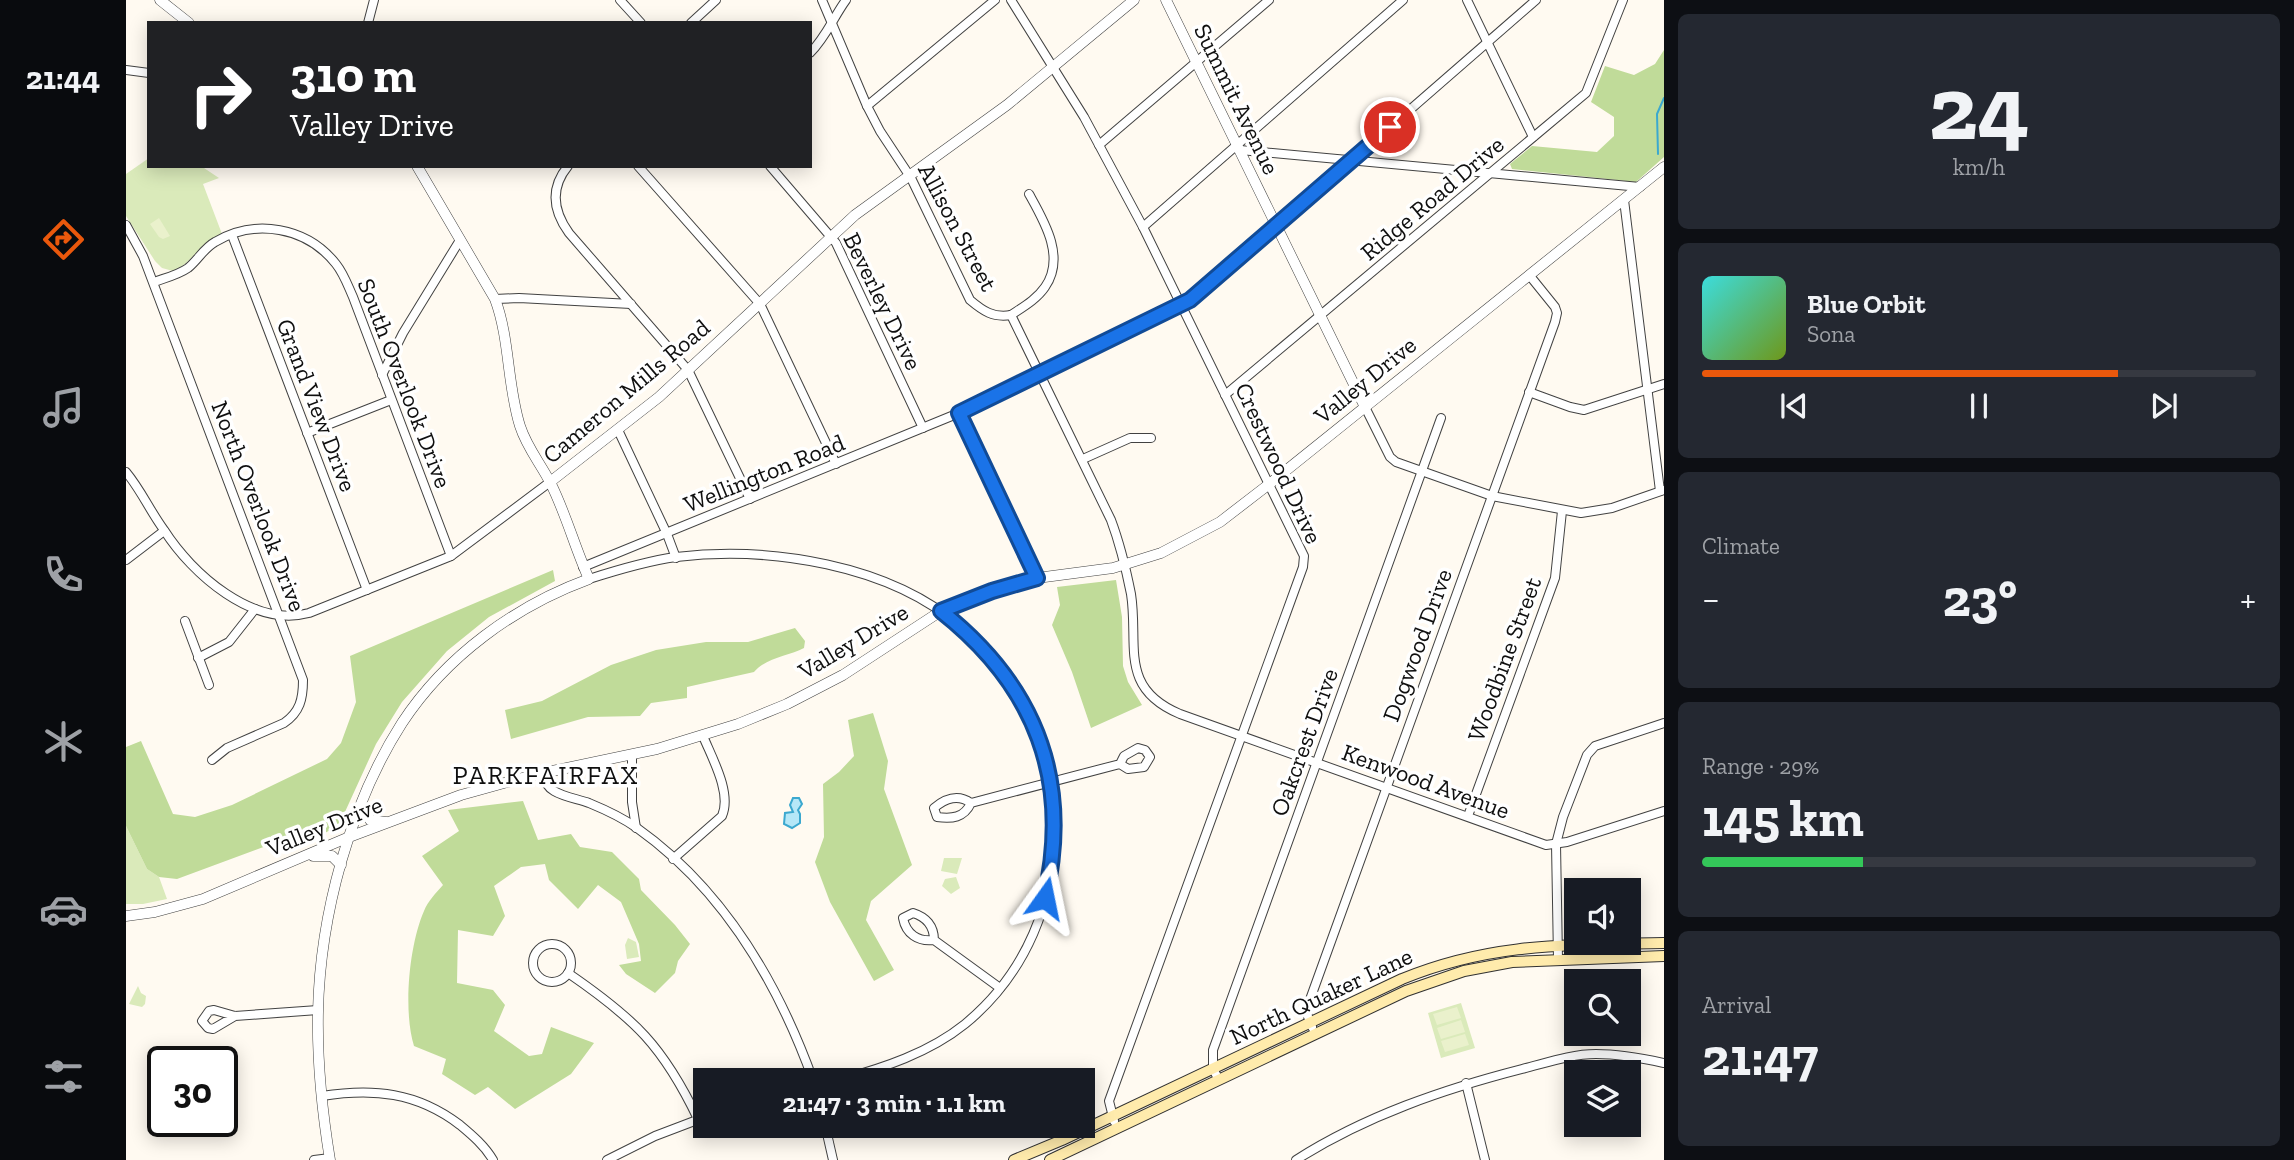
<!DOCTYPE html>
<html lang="en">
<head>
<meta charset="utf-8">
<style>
	:root { --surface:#171b24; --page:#242831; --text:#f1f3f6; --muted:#9ea1a6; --line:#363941; --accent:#ea580c }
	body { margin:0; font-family:"Zilla Slab",serif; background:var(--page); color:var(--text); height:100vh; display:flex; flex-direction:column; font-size:26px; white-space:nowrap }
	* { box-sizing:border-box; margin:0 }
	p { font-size:23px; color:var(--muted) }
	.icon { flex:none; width:38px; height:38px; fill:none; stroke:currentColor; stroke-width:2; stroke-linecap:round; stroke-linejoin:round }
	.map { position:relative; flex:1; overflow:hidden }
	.side { display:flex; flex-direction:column; gap:14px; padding:14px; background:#0d0f14; width:630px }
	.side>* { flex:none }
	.hud { position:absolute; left:21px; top:21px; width:665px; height:147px; border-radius:0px; box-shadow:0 4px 18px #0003; background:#202124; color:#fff; overflow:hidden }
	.controls { position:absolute; left:1438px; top:878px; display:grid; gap:14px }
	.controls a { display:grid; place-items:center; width:77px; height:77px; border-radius:0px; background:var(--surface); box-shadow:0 4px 18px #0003; font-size:35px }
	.speed { position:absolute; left:21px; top:1046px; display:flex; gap:14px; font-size:35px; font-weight:700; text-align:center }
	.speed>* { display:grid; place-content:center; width:91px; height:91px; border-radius:50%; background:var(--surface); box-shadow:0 4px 18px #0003; line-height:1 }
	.speed .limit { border:4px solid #111; border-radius:10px; background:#fff; color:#111 }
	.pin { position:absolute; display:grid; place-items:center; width:60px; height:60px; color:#fff; margin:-30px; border:4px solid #fff; border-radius:50%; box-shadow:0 2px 7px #0007 }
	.me { position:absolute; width:77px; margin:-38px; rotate:12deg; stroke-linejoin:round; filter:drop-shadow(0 0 5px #0008) }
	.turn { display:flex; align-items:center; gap:24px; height:147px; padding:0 28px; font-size:32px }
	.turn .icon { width:91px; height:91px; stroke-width:2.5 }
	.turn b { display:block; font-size:49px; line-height:60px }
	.big { font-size:52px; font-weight:800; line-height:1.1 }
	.side .card { flex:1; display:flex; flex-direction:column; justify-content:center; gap:10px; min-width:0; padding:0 24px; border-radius:10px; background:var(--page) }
	.side .dial { align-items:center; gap:0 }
	.dial b { font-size:91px; line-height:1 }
	.song { display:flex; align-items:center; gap:21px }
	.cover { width:84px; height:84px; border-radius:10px; background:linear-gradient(135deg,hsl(180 70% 55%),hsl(80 70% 35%)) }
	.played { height:7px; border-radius:4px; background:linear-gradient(90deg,var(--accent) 75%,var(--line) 75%) }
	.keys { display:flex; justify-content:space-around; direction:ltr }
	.heat { display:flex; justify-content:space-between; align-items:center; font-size:38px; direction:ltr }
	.charge { height:10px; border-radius:5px; background:linear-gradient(90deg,#34c759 29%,var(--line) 0) }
	.trip { position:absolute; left:567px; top:1068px; width:402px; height:70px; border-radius:0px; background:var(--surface); box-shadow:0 4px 18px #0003; font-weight:800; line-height:70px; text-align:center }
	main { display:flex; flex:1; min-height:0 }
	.tab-bar { display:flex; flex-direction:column; width:126px; justify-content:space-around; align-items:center; background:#090b0e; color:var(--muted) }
	.tab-bar .icon { width:49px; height:49px }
	.tab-bar .active { color:var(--accent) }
	.tab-bar b { font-size:32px; color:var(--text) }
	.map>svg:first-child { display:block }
	.green { fill:#daeaba }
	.forest { fill:#c0db99 }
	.pitch { fill:#eaf1cc }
	.water { fill:#b5e7f7; stroke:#3ba8cf; stroke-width:2 }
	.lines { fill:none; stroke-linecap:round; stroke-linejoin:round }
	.stream { stroke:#3ba8cf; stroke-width:2 }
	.minor-casing { stroke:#424242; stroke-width:10 }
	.tertiary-casing { stroke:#424242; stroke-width:11 }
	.secondary-casing { stroke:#313131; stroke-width:12 }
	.minor { stroke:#fff; stroke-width:8 }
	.tertiary { stroke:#fff; stroke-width:10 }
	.secondary { stroke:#ffebac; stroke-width:10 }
	.route-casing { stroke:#114b97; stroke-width:18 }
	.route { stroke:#1a73e8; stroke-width:12 }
	.labels { text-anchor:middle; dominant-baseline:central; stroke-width:7; stroke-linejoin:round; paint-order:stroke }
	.street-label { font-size:24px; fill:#0f0f0f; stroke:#fff }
	.neighbourhood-label { font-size:26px; letter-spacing:2px; fill:#0f0f0f; stroke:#fff }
</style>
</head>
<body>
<main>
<nav class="tab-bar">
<b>21:44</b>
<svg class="icon active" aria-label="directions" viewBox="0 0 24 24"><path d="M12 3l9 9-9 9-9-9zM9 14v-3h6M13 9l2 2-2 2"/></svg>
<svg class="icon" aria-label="music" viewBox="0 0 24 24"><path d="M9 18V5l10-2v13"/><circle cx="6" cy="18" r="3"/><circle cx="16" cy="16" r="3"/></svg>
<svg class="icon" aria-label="phone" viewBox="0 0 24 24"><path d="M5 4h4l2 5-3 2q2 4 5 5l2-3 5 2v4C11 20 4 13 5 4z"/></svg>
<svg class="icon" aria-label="climate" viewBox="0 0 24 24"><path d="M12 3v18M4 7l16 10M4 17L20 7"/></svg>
<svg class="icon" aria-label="car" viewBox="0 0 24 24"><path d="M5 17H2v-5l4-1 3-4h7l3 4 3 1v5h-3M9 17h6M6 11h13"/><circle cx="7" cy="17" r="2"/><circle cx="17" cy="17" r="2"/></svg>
<svg class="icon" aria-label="filters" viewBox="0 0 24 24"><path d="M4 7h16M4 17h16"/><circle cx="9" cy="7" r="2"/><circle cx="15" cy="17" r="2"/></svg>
</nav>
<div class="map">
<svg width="1538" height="1160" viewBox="0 0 1538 1160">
	<rect width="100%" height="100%" fill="#fffaf1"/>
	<g class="green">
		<path d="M23,158v8h52l18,12 -16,6 19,50c-22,8 -29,29 -49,37l-11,-3 -7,-7 -29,-45v-42z"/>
		<polygon points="0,826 21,869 33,877 41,899 17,904 0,904"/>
		<polygon points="818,858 836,858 831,874 815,871"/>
		<polygon points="830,877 834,888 825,894 816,886 819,879"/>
		<polygon points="502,938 510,942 513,957 501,959 499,945"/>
		<polygon points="12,986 15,993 20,996 19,1004 16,1007 3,1004"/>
		<polygon points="1335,1003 1349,1048 1315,1058 1302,1013"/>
	</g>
	<g class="forest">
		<polygon points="1538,50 1538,157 1510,182 1386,169 1384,164 1406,146 1471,152 1488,136 1488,117 1465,102 1479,66 1508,75 1529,64"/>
		<polygon points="427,570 429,581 363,617 321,651 276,702 250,744 213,825 169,850 159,839 51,879 33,877 21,869 0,826 0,747 15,741 47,814 69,817 106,805 201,759 215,743 230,702 224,656"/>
		<polygon points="990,580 996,617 997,666 1002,682 1016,705 965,728 946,672 926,625 934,605 931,587"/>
		<path d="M669,628l10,13 -1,7c-15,8 -39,10 -50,24l-67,15v11l-36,5 -11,13 -52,1 -77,22 -6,-29 37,-9 69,-36 45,-15 50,-8h42z"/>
		<polygon points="747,713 762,761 758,789 786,865 745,901 740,920 768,970 748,981 704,902 689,862 698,837 697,784 713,772 728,756 722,720"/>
		<path d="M397,801l15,39 33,-6 9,13 32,5 27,27 2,11 34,35 15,19 -12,17 -3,12 -20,20 -29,-19 -7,-9 22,-4 -2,-17 -18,-42 -23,-17 -20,24 -29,-29 -4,-16 -24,3 -27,19 11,30 -12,20 -35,-6 -1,53 36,7 12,15 -11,26 35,25 13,-2 9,-27 43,16 -23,31 -56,35 -27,-22 -13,8 -33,-21 4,-15 -32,-13c-11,-35 -5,-101 10,-135 4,-10 12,-18 19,-26l-21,-29 37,-25 -11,-21z"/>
	</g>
	<g class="pitch">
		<polygon points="33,218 44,236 37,239 33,237 24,224"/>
		<polygon points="1331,1007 1335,1018 1311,1025 1307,1014"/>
		<polygon points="1335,1020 1339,1032 1315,1039 1311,1028"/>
		<polygon points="1339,1034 1343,1045 1319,1052 1315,1041"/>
	</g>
	<polygon class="water" points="667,798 673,798 676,804 672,810 674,814 674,823 666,828 658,824 659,813 667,812 664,805"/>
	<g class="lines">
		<polyline class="stream" points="1532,154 1531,114 1538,98"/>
		<defs>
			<g id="minor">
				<polyline points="494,0 515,23"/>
				<path d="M696,0l45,106 13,25 31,47 59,122c13,11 23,18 41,15"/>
				<polyline points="885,0 958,117 1017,227 1178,556 1177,567 983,1101 988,1121"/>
				<polyline points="1341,0 1407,137"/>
				<polyline points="242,23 248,0"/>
				<polyline points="565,23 590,0"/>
				<path d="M684,53c16,-16 23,-35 36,-53"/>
				<polyline points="0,70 23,73"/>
				<polyline points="741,106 869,0"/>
				<polyline points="973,145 1143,0"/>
				<polyline points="1114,150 1514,187"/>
				<path d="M442,166c-18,22 -15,45 1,67l119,137 62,129"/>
				<polyline points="512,166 634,304 710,464"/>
				<polyline points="644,166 710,243 797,428"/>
				<polyline points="1498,200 1534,491"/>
				<path d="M0,225l17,31 160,424c0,19 -3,32 -19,43l-57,25 -15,12"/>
				<polyline points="1017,227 1277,0"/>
				<polyline points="106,235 241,590"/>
				<path d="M28,282c11,-4 24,-7 34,-14 10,-8 16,-20 27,-26 40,-24 92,-15 121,22 8,10 12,22 17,33l98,259"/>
				<polyline points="369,299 393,298 505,304"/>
				<path d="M885,315l100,205c9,24 15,49 20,74 8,51 -13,94 49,120l366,131 21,-3 97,-31"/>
				<path d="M885,315c12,-8 26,-16 34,-28 21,-30 -1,-66 -16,-93"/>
				<polyline points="256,375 277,333 334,240"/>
				<polyline points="1403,392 1444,407 1458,410 1538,384"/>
				<polyline points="1099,395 1460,93 1497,0"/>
				<polyline points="1239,407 1264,457 1270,462 1366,496 1455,513 1486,508 1538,490"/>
				<polyline points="833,413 911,578"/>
				<polyline points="492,430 541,534 550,558"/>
				<polyline points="181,433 265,400"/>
				<polyline points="957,459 1004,438 1025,438"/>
				<path d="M0,472c15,18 24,39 38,58 28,44 89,98 145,83l142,-57 99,-74"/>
				<polyline points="0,560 38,531"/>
				<polyline points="457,567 833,413 1056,305 1077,290 1410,0"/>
				<path d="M463,579c28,-9 58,-18 87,-22 93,-11 214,7 286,71 117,103 127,294 3,396 -36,29 -82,44 -126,56"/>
				<polyline points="59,621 83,685"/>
				<polyline points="72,658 103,642 129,609"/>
				<polyline points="506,754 506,802 510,828"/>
				<path d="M416,774c3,7 5,13 12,17 10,6 24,8 35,12 17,7 34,15 48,25 86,61 141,155 176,252"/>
				<path d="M845,803c-13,-9 -25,-5 -37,5l3,9c15,2 27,1 34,-14l149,-39 8,5 16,-2 6,-10 -5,-7 -7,-2 -14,8 -4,8"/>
				<polyline points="1342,816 1429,578 1436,511"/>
				<path d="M547,859l49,-43c10,-23 -10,-58 -19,-80"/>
				<path d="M808,940c-16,2 -28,-6 -31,-22l10,-5c13,4 21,13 21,27l66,48"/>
				<circle cx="426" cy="963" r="19"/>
				<polyline points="1432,959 1430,844 1437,817 1461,755 1469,746 1538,723"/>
				<path d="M442,973c67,46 95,73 130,146"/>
				<polyline points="109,1016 87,1029 82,1028 76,1021 83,1011 88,1010 109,1016 192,1010"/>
				<polyline points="1186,1027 1181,1014 1182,1005 1429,322 1431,313 1429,307 1404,276"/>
				<polyline points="1093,1080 1087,1069 1087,1050 1315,418"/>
				<polyline points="1340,1083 1359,1160"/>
				<path d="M196,1096c51,-8 95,-4 138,29 12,10 25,21 33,35"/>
				<polyline points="699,1125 707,1160"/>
				<polyline points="188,1160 204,1158"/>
				<polyline points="481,1160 529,1136 579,1117"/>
				<path d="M1170,1160c69,-44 148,-71 226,-91 24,-6 49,-15 74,-15 23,0 45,4 68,9"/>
			</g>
			<g id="tertiary">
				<polyline points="34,0 63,23"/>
				<polyline points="1040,0 1239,407"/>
				<polyline points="424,482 533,397 729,215 881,105 1008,0"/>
				<polyline points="236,806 244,820 260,822"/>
				<polyline points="187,856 206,856 215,865"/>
				<polyline points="0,916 29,912 77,899 223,837 335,795 407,775 531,749 612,724 661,704 717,675 815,611 866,591 911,578 987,568 1035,553 1094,522 1142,485 1538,167"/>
				<path d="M204,1160c-8,-49 -13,-99 -12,-148 2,-97 32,-208 84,-289 44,-67 113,-117 187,-144 -14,-31 -23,-65 -38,-95 -10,-20 -24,-36 -31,-58 -13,-41 -10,-87 -25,-127l-78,-133"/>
			</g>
			<g id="secondary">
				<path d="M888,1160l48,-20 340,-161c90,-37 167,-34 262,-36"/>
				<polyline points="924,1160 1280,991 1338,971 1386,962 1538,956"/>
			</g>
		</defs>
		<use href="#minor" class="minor-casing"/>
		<use href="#tertiary" class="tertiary-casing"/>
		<use href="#secondary" class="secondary-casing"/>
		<use href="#minor" class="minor"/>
		<use href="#tertiary" class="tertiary"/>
		<use href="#secondary" class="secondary"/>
	</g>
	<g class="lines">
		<defs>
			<path id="route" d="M919,898c27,-118 -9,-212 -104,-287l51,-20 45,-13 -78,-165 231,-113 200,-173"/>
		</defs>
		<use href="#route" class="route-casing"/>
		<use href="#route" class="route"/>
	</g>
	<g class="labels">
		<g class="street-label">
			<text transform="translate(1111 99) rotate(64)">Summit Avenue</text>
			<text transform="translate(1306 198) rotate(-40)">Ridge Road Drive</text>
			<text transform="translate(832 227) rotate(62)">Allison Street</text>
			<text transform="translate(757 301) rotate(64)">Beverley Drive</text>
			<text transform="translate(1239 380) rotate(-39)">Valley Drive</text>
			<text transform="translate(279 383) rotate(69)">South Overlook Drive</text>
			<text transform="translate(500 391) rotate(-40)">Cameron Mills Road</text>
			<text transform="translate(191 405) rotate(69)">Grand View Drive</text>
			<text transform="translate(1153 463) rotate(65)">Crestwood Drive</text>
			<text transform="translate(638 473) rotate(-22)">Wellington Road</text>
			<text transform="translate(133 506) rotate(69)">North Overlook Drive</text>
			<text transform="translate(727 641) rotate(-31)">Valley Drive</text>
			<text transform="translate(1291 645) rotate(-70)">Dogwood Drive</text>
			<text transform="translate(1378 659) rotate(-70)">Woodbine Street</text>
			<text transform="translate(1178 742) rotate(-70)">Oakcrest Drive</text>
			<text transform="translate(1300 781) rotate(20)">Kenwood Avenue</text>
			<text transform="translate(198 826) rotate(-22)">Valley Drive</text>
			<text transform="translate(1195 996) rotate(-25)">North Quaker Lane</text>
		</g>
		<g class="neighbourhood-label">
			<text x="420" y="775">PARKFAIRFAX</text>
		</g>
	</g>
</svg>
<div class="controls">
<a><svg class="icon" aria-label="sound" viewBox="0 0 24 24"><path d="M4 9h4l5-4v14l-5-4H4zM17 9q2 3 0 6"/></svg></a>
<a><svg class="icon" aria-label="search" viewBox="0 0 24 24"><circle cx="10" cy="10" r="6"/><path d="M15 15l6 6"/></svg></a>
<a><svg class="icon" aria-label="layers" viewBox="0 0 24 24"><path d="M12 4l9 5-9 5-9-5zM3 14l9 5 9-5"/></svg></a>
</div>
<div class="speed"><div class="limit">30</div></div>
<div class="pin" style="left:1264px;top:127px;background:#d93025"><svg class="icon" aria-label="arrive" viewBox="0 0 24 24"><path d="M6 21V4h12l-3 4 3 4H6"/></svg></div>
<svg class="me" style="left:919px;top:898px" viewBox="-20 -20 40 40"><path d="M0-17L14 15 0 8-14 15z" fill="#1a73e8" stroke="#fff" stroke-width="4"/></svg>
<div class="trip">21:47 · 3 min · 1.1 km</div>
<div class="hud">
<div class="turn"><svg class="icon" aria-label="right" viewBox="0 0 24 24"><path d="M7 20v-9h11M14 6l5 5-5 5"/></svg><div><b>310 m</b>Valley Drive</div></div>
</div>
</div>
<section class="side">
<div class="card dial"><b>24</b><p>km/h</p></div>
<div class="card">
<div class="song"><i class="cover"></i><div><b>Blue Orbit</b><p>Sona</p></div></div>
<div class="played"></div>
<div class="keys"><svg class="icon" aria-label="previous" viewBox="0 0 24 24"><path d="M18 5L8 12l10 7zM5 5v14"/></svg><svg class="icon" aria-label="pause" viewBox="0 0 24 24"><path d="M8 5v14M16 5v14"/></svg><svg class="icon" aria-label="next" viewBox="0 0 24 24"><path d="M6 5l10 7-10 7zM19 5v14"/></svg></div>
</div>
<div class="card"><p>Climate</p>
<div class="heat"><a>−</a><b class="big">23°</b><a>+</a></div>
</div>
<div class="card"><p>Range · 29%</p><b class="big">145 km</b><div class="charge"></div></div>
<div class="card"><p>Arrival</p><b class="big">21:47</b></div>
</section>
</main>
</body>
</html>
